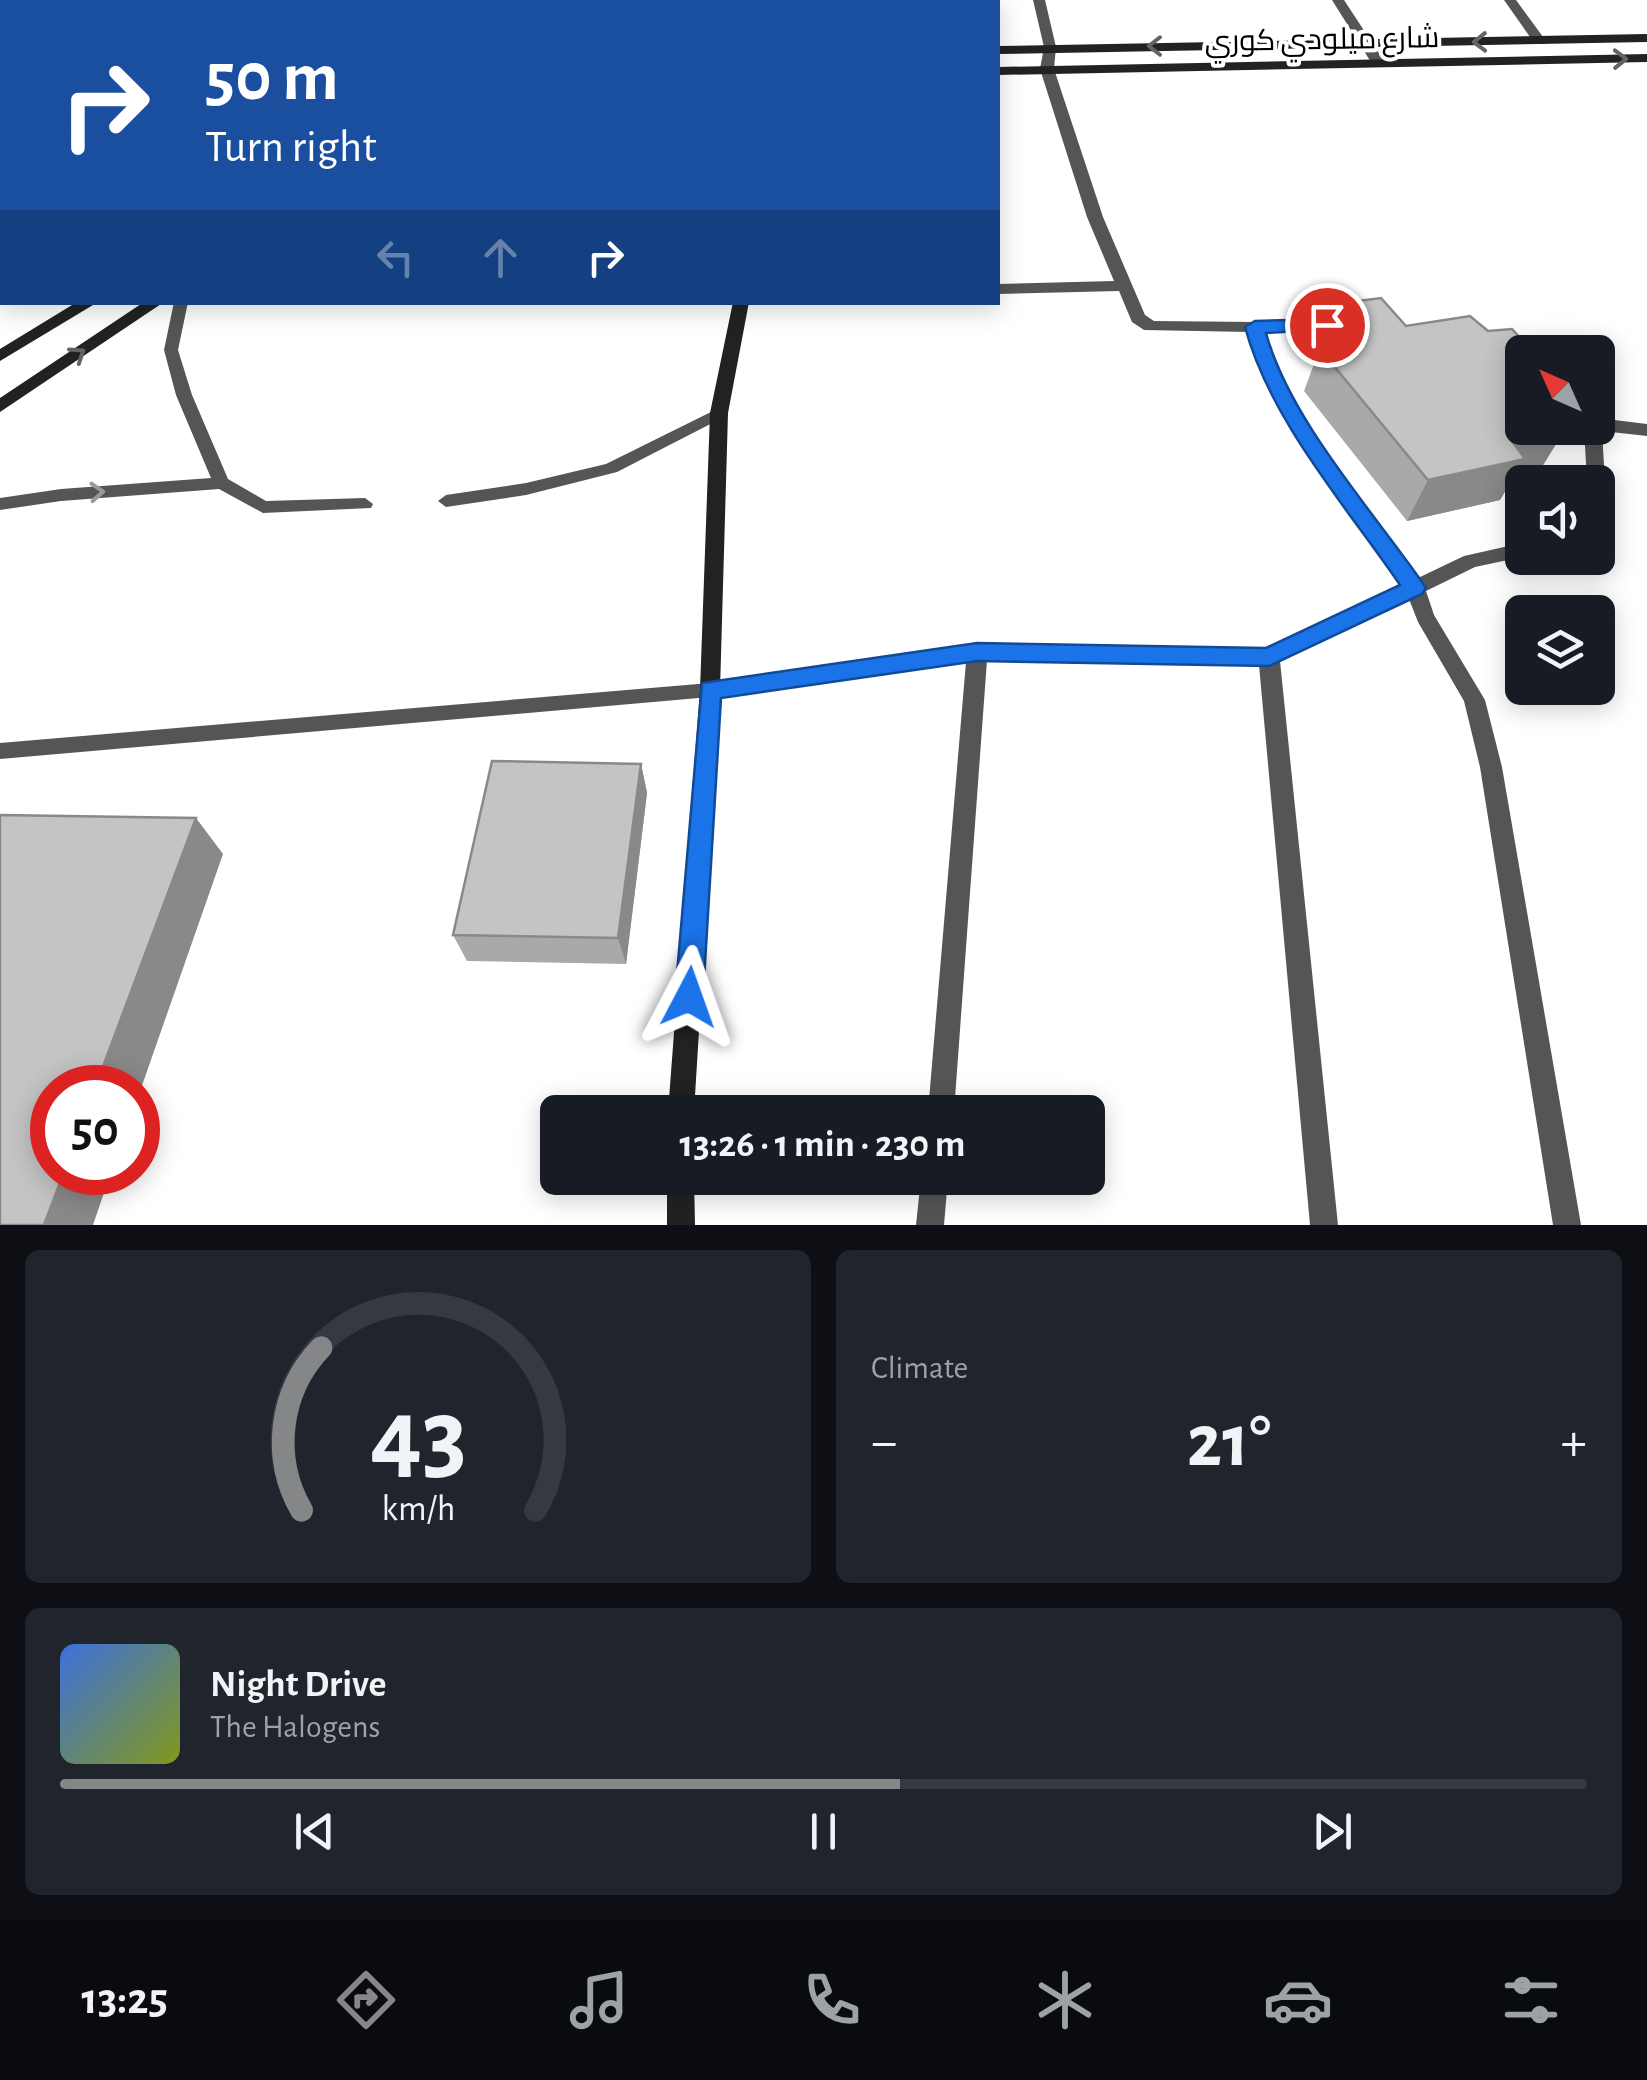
<!DOCTYPE html>
<html lang="en">
<head>
<meta charset="utf-8">
<style>
	:root { --surface:#171b24; --page:#20242c; --text:#f1f3f6; --muted:#9ea1a6; --line:#363941; --accent:#858687 }
	body { margin:0; font-family:"Alegreya Sans",Cairo,sans-serif; background:var(--page); color:var(--text); height:100vh; display:flex; flex-direction:column; font-size:38px; white-space:nowrap }
	* { box-sizing:border-box; margin:0 }
	p { font-size:32px; color:var(--muted) }
	.icon { flex:none; width:55px; height:55px; fill:none; stroke:currentColor; stroke-width:2; stroke-linecap:round; stroke-linejoin:round }
	.map { position:relative; height:1225px; overflow:hidden }
	.sheet { display:flex; flex-direction:column; gap:25px; padding:25px; background:#0d0f14; flex:1 }
	.sheet>* { flex:none }
	.hud { position:absolute; left:0px; top:0px; width:1000px; height:305px; box-shadow:0 5px 25px #0003; background:#1a4fa0; color:#fff; overflow:hidden }
	.needle { width:65px; rotate:315deg }
	.controls { position:absolute; left:1505px; top:335px; display:grid; gap:20px }
	.controls a { display:grid; place-items:center; width:110px; height:110px; border-radius:15px; background:var(--surface); box-shadow:0 5px 25px #0003; font-size:50px }
	.speed { position:absolute; left:30px; top:1065px; display:flex; gap:20px; font-size:50px; font-weight:700; text-align:center }
	.speed>* { display:grid; place-content:center; width:130px; height:130px; border-radius:50%; background:var(--surface); box-shadow:0 5px 25px #0003; line-height:1 }
	.speed .limit { border:15px solid #d22; background:#fff; color:#111 }
	.pin { position:absolute; display:grid; place-items:center; width:85px; height:85px; color:#fff; margin:-42px; border:5px solid #fff; border-radius:50%; box-shadow:0 2px 10px #0007 }
	.me { position:absolute; width:110px; margin:-55px; rotate:4deg; stroke-linejoin:round; filter:drop-shadow(0 0 8px #0008) }
	.turn { display:flex; align-items:center; gap:35px; height:210px; padding:0 40px; font-size:45px }
	.turn .icon { width:130px; height:130px; stroke-width:2.5 }
	.turn b { display:block; font-size:70px; line-height:85px }
	.lanes { display:flex; align-items:center; height:95px; padding:0 40px; background:#0003; justify-content:center; gap:50px; direction:ltr }
	.lanes .off { opacity:.35 }
	.big { font-size:75px; font-weight:700; line-height:1.1 }
	.sheet .card { flex:1; display:flex; flex-direction:column; justify-content:center; gap:15px; min-width:0; padding:0 35px; border-radius:15px; background:var(--page) }
	.sheet .dial { align-items:center; gap:0 }
	.dial svg { height:260px; overflow:visible; fill:none; stroke:var(--line); stroke-width:7; stroke-linecap:round; text-anchor:middle }
	.dial text { fill:var(--text); stroke:none }
	.song { display:flex; align-items:center; gap:30px }
	.cover { width:120px; height:120px; border-radius:15px; background:linear-gradient(135deg,hsl(220 70% 55%),hsl(70 70% 35%)) }
	.played { height:10px; border-radius:5px; background:linear-gradient(90deg,var(--accent) 55%,var(--line) 55%) }
	.keys { display:flex; justify-content:space-around; direction:ltr }
	.heat { display:flex; justify-content:space-between; align-items:center; font-size:55px; direction:ltr }
	.sheet .tiles { flex:1; display:grid; gap:25px; grid-template-columns:1fr 1fr }
	.card:last-child { grid-column:span 2 }
	.trip { position:absolute; left:540px; top:1095px; width:565px; height:100px; border-radius:15px; background:var(--surface); box-shadow:0 5px 25px #0003; font-weight:700; line-height:100px; text-align:center }
	.dock { display:flex; height:160px; justify-content:space-around; align-items:center; background:#090b0e; color:var(--muted) }
	.dock .icon { width:70px; height:70px }
	.dock .current { color:var(--accent) }
	.dock b { font-size:45px; color:var(--text) }
	.map>svg:first-child { display:block }
	.lines { fill:none; stroke-linecap:round; stroke-linejoin:round }
	.service { fill:#555; fill-rule:evenodd }
	.minor { fill:#555; fill-rule:evenodd }
	.secondary { fill:#222; fill-rule:evenodd }
	.wall { fill:#a9a9a9 }
	.shaded-wall { fill:#898989 }
	.building { fill:#c4c4c4; stroke:#898989; stroke-width:2.5 }
	.oneway { stroke:#646464 }
	.oneway2 { stroke:#999 }
	.route { fill:#1a73e8; stroke:#114b97; stroke-width:2.5 }
	.labels { text-anchor:middle; dominant-baseline:central; stroke-width:8; stroke-linejoin:round; paint-order:stroke }
	.far-street-label { font-size:30px; fill:#000; stroke:#fff }
</style>
</head>
<body>
<div class="map">
<svg width="1647" height="1225" viewBox="0 0 1647 1225">
	<rect width="100%" height="100%" fill="#fff"/>
	<g class="lines">
		<g class="service">
			<polygon points="174,302 188,302 178,350 192,395 228,479 266,501 365,498 373,504 371,508 263,513 219,489 61,501 0,510 0,498 61,489 211,478 176,395 164,350"/>
			<polygon points="719,408 724,409 727,413 724,417 617,472 526,495 446,507 438,501 446,495 526,483 606,464"/>
			<polygon points="710,683 716,685 719,690 716,695 710,697 0,759 0,743"/>
		</g>
		<g class="minor">
			<polygon points="454,0 469,0 470,2 456,2"/>
			<path d="M1033,0h12l11,47 -2,22 49,148 42,98 9,6 101,1 41,-4 49,4v8l-6,1 -43,-3 -31,3c32,94 95,168 153,247l46,-22 58,-13v14l-47,10 -49,24 8,24 51,85 17,67 79,458h-28l-73,-458 -16,-66 -46,-79 -9,-23 -129,62 58,564h-28l-51,-560 -272,-5 -33,452h-26l38,-450 -256,37 -7,-3 -3,-6 3,-6 7,-3 267,-37 290,5 135,-64c-58,-81 -121,-158 -153,-253l-105,-2 -12,-8 -13,-31 -121,3v-10l116,-3 -27,-64 -47,-148 4,-22z"/>
			<polygon points="1332,0 1344,0 1386,64 1384,67 1374,67"/>
			<polygon points="1504,0 1516,0 1546,41 1545,44 1535,44"/>
			<polygon points="1598,418 1647,424 1647,436 1602,431 1605,482 1598,488 1598,482 1587,482 1584,428 1598,428"/>
			<polygon points="921,1178 948,1178 944,1225 916,1225"/>
		</g>
		<g class="secondary">
			<polygon points="715,0 733,0 734,2 717,2"/>
			<polygon points="747,0 759,0 760,2 748,2"/>
			<polygon points="1647,34 1647,42 998,54 998,46"/>
			<polygon points="1647,54 1647,62 998,75 998,67"/>
			<polygon points="77,302 98,302 0,361 0,349"/>
			<polygon points="144,302 164,302 0,412 0,398"/>
			<polygon points="733,302 749,302 728,413 720,690 694,1112 668,1112 700,690 710,413"/>
			<polygon points="667,1178 694,1178 695,1225 667,1225"/>
		</g>
	</g>
	<g class="wall">
		<polygon points="1319,306 1406,326 1542,467 1515,475 1500,500 1407,521 1304,391 1314,364 1303,348"/>
		<polygon points="641,764 647,793 626,964 467,961 453,935"/>
	</g>
	<g class="shaded-wall">
		<polygon points="1558,428 1566,428 1542,467 1515,475 1500,500 1407,521 1428,480 1512,441"/>
		<polygon points="641,764 647,793 626,964 618,938"/>
		<polygon points="196,818 223,854 138,1097 138,1088 95,1088"/>
		<polygon points="64,1172 111,1172 93,1225 44,1225"/>
	</g>
	<g class="building">
		<polygon points="1381,298 1406,326 1470,316 1488,331 1512,329 1533,352 1522,352 1522,428 1558,428 1512,441 1525,459 1428,480 1320,349 1345,344 1319,306"/>
		<polygon points="492,761 641,764 618,938 453,935"/>
		<polygon points="0,815 196,818 95,1088 52,1088 52,1172 64,1172 44,1225 0,1225"/>
	</g>
	<defs><path id="oneway-chevron" d="M-2-3.5L2.5 0L-2 3.5" fill="none" stroke-width="1.6" stroke-linecap="round" stroke-linejoin="round" transform="scale(2.5)"/></defs>
	<g class="oneway">
		<use href="#oneway-chevron" transform="translate(1480 42) rotate(179)"/>
		<use href="#oneway-chevron" transform="translate(1155 46) rotate(180)"/>
		<use href="#oneway-chevron" transform="translate(1620 59) rotate(-1)"/>
		<use href="#oneway-chevron" transform="translate(78 354) rotate(-34)"/>
	</g>
	<use class="oneway2" href="#oneway-chevron" transform="translate(97 492) rotate(-4)"/>
	<path class="route" d="M1327,319l9,6 -3,4 -67,4c23,85 105,176 156,249l4,6 -4,6 -153,72 -292,-5 -256,37 -18,299 -4,10 -10,4 -10,-4 -4,-10 27,-314 275,-40 289,5 134,-63c-54,-79 -130,-165 -155,-258l10,-6z"/>
	<g class="labels">
		<g class="far-street-label">
			<text transform="translate(1322 40) rotate(-1)">شارع ميلودي كوري</text>
		</g>
	</g>
</svg>
<div class="controls">
<a><svg class="needle" viewBox="-14 -14 28 28"><path d="M0-13l5 13h-10z" fill="#e53935"/><path d="M0 13l5-13h-10z" fill="#9ea1a6"/></svg></a>
<a><svg class="icon" aria-label="sound" viewBox="0 0 24 24"><path d="M4 9h4l5-4v14l-5-4H4zM17 9q2 3 0 6"/></svg></a>
<a><svg class="icon" aria-label="layers" viewBox="0 0 24 24"><path d="M12 4l9 5-9 5-9-5zM3 14l9 5 9-5"/></svg></a>
</div>
<div class="speed"><div class="limit">50</div></div>
<div class="pin" style="left:1327px;top:325px;background:#d93025"><svg class="icon" aria-label="arrive" viewBox="0 0 24 24"><path d="M6 21V4h12l-3 4 3 4H6"/></svg></div>
<svg class="me" style="left:689px;top:997px" viewBox="-20 -20 40 40"><path d="M0-17L14 15 0 8-14 15z" fill="#1a73e8" stroke="#fff" stroke-width="4"/></svg>
<div class="trip">13:26 · 1 min · 230 m</div>
<div class="hud">
<div class="turn"><svg class="icon" aria-label="right" viewBox="0 0 24 24"><path d="M7 20v-9h11M14 6l5 5-5 5"/></svg><div><b>50 m</b>Turn right</div></div>
<div class="lanes"><svg class="icon off" aria-label="left" viewBox="0 0 24 24"><path d="M17 20v-9H6M10 6l-5 5 5 5"/></svg><svg class="icon off" aria-label="ahead" viewBox="0 0 24 24"><path d="M12 20V5M6 11l6-6 6 6"/></svg><svg class="icon" aria-label="right" viewBox="0 0 24 24"><path d="M7 20v-9h11M14 6l5 5-5 5"/></svg></div>
</div>
</div>
<section class="sheet">
<div class="tiles">
<div class="card dial"><svg viewBox="0 0 100 80">
<path d="M14 69A42 42 0 1 1 86 69"/>
<path d="M14 69A42 42 0 0 1 20 19" stroke="#858687"/>
<text x="50" y="56" font-size="32" font-weight="700">43</text>
<text x="50" y="72" font-size="11">km/h</text>
</svg></div>
<div class="card"><p>Climate</p>
<div class="heat"><a>−</a><b class="big">21°</b><a>+</a></div>
</div>
<div class="card">
<div class="song"><i class="cover"></i><div><b>Night Drive</b><p>The Halogens</p></div></div>
<div class="played"></div>
<div class="keys"><svg class="icon" aria-label="previous" viewBox="0 0 24 24"><path d="M18 5L8 12l10 7zM5 5v14"/></svg><svg class="icon" aria-label="pause" viewBox="0 0 24 24"><path d="M8 5v14M16 5v14"/></svg><svg class="icon" aria-label="next" viewBox="0 0 24 24"><path d="M6 5l10 7-10 7zM19 5v14"/></svg></div>
</div>
</div>
</section>
<nav class="dock">
<b>13:25</b>
<svg class="icon current" aria-label="directions" viewBox="0 0 24 24"><path d="M12 3l9 9-9 9-9-9zM9 14v-3h6M13 9l2 2-2 2"/></svg>
<svg class="icon" aria-label="music" viewBox="0 0 24 24"><path d="M9 18V5l10-2v13"/><circle cx="6" cy="18" r="3"/><circle cx="16" cy="16" r="3"/></svg>
<svg class="icon" aria-label="phone" viewBox="0 0 24 24"><path d="M5 4h4l2 5-3 2q2 4 5 5l2-3 5 2v4C11 20 4 13 5 4z"/></svg>
<svg class="icon" aria-label="climate" viewBox="0 0 24 24"><path d="M12 3v18M4 7l16 10M4 17L20 7"/></svg>
<svg class="icon" aria-label="car" viewBox="0 0 24 24"><path d="M5 17H2v-5l4-1 3-4h7l3 4 3 1v5h-3M9 17h6M6 11h13"/><circle cx="7" cy="17" r="2"/><circle cx="17" cy="17" r="2"/></svg>
<svg class="icon" aria-label="filters" viewBox="0 0 24 24"><path d="M4 7h16M4 17h16"/><circle cx="9" cy="7" r="2"/><circle cx="15" cy="17" r="2"/></svg>
</nav>
</body>
</html>
